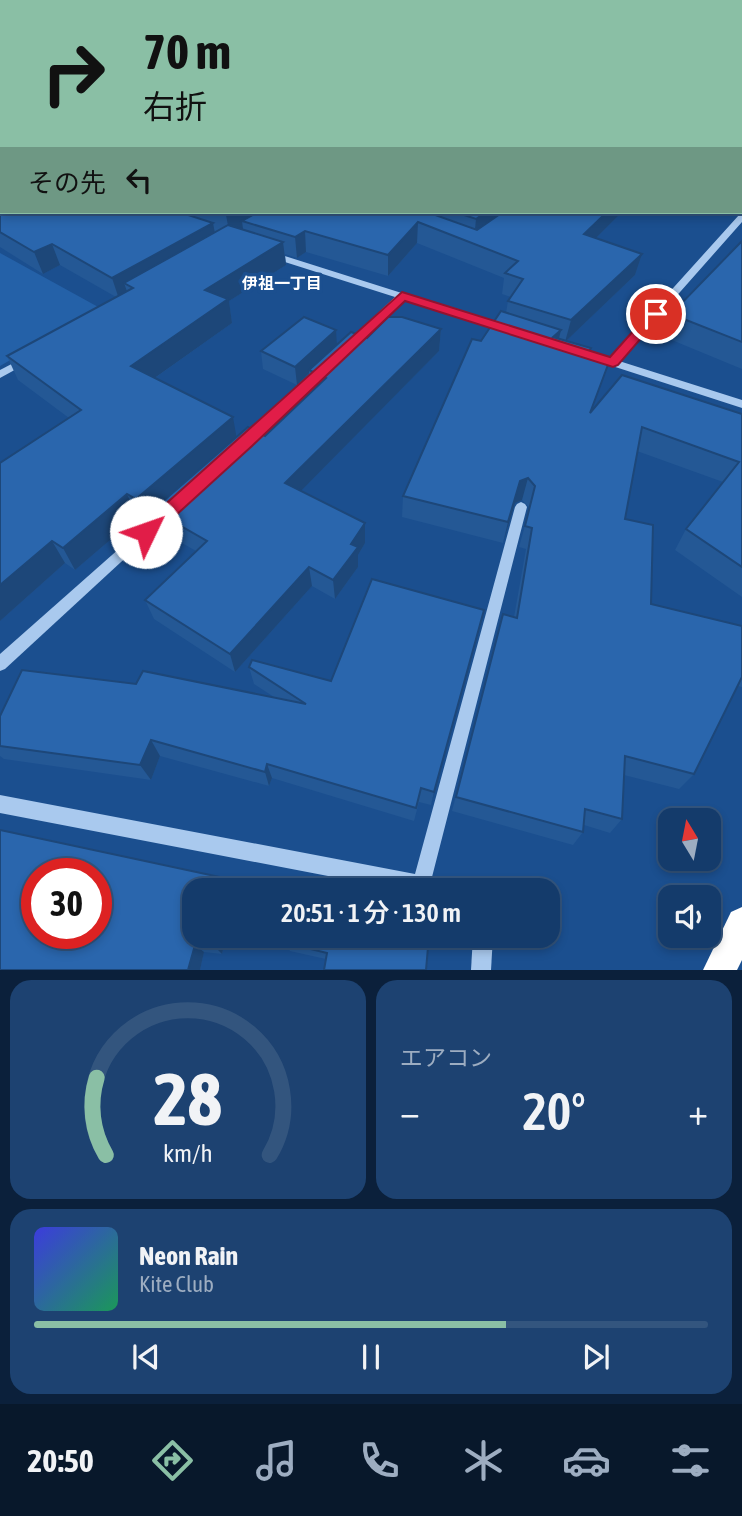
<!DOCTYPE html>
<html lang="ja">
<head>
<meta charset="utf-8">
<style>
	:root { --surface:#143b6b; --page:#1d4271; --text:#f1f3f6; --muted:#9dadc1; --line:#33557e; --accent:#8abfa5 }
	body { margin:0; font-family:"Asap Condensed","Noto Sans JP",sans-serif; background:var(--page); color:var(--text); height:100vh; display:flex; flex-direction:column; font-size:26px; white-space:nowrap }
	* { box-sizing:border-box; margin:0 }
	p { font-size:23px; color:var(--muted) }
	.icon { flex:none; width:38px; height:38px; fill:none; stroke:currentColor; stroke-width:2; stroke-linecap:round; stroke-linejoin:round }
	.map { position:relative; height:970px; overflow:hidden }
	.sheet { display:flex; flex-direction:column; gap:10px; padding:10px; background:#0b203b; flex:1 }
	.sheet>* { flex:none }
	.hud { position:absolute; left:0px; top:0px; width:742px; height:214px; box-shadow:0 4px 10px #0003,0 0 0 2px var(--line); background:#8abfa5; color:#111; overflow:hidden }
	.needle { width:46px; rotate:350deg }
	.controls { position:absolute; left:658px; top:808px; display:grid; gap:14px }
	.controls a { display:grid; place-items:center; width:63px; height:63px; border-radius:14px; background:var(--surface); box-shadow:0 4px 10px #0003,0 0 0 2px var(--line); font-size:35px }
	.speed { position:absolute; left:21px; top:858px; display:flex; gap:14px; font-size:35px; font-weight:700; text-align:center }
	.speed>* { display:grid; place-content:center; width:91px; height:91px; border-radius:50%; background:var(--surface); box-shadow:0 4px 10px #0003,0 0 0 2px var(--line); line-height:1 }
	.speed .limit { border:10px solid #d22; background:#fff; color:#111 }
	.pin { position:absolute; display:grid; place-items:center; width:60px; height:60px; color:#fff; margin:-30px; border:4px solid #fff; border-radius:50%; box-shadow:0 2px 7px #0007 }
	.me { position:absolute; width:77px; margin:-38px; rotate:48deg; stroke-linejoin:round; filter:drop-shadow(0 0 5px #0008) }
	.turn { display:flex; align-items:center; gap:24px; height:147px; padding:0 28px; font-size:32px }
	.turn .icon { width:91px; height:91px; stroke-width:2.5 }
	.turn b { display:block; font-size:49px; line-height:60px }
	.then { display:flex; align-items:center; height:66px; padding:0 28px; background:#0003; gap:14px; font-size:26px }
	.big { font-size:52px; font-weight:600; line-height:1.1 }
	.sheet .card { flex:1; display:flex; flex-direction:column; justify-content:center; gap:10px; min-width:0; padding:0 24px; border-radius:21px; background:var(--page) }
	.sheet .dial { align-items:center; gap:0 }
	.dial svg { height:182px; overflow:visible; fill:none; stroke:var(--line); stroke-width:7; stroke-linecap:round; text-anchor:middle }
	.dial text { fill:var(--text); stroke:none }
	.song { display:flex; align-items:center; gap:21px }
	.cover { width:84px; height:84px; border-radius:10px; background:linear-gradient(135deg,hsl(240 70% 55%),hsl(150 70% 35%)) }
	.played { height:7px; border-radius:4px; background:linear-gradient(90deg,var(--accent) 70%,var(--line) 70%) }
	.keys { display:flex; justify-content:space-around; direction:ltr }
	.heat { display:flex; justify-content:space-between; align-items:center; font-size:38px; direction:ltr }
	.sheet .tiles { flex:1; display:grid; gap:10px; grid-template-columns:1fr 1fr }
	.card:last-child { grid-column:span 2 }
	.trip { position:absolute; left:182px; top:878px; width:378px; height:70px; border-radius:21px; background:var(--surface); box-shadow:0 4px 10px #0003,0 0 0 2px var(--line); font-weight:600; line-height:70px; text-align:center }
	.tabs { display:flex; height:112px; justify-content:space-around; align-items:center; background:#08182b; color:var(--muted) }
	.tabs .icon { width:49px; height:49px }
	.tabs .on { color:var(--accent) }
	.tabs b { font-size:32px; color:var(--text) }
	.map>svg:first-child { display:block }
	.green { fill:#2461a8 }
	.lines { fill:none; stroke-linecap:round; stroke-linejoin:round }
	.minor { fill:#a9c9ee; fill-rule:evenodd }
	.highway { fill:#fff; fill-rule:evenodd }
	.wall { fill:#245895; fill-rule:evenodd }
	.shaded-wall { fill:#1d4779 }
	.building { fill:#2a66ad; stroke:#1d4779; stroke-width:2; fill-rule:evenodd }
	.route { fill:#e11d48; stroke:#92132f; stroke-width:2 }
	.labels { text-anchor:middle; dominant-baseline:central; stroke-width:7; stroke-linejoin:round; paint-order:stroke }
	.far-neighbourhood-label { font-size:16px; font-weight:bold; fill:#fff; stroke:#1b4f8f }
</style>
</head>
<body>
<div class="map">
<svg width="742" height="970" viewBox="0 0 742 970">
	<rect width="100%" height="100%" fill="#1b4f8f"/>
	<polygon class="green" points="0,253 100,308 0,366"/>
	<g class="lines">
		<g class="minor">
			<polygon points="739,215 742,215 742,222 619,361 742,400 742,408 569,352 568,350 573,347 610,358"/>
			<polygon points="269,251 509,327 511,329 506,332 503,331 404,300 353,348 345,348 345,344 395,297 266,256 265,254"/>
			<polygon points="27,356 32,359 31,361 0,378 0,370"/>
			<polygon points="320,370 324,371 325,373 324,375 251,445 243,445 241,442 243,439 316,371"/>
			<polygon points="521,502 525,504 527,507 432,877 462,884 464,891 406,891 0,813 0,795 415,874 515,507 517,504"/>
			<polygon points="168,507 172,509 174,512 172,515 5,669 0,671 0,654 164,509"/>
			<polygon points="473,936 493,936 491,970 471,970"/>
		</g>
		<polygon class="highway" points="742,907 742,960 737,970 703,970 731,912"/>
	</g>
	<g class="wall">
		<polygon points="0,0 2,2 2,212 622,212 596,238 642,254 635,275 566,341 591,348 589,356 601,384 591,411 742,414 742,597 675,550 686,529 723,482 637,451 625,519 651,604 742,626 742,687 738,686 694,774 679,789 624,775 622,819 610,833 584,825 583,832 573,845 452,811 503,614 514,617 526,549 519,547 530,508 522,500 515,503 503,543 402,517 403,496 481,341 506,313 508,301 511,297 502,294 504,278 417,243 388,276 306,252 297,258 285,254 286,265 229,301 232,323 155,378 237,437 265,436 311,391 309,373 297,385 263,369 261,351 337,345 367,338 441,329 439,351 300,491 365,543 358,555 358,567 335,599 312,586 235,672 154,619 145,600 196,551 161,531 154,514 145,522 137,517 75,570 65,563 0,621 69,418 18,380 7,356 116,297 60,265 43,274 0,247"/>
		<polygon points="687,0 742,0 742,30 740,29 740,2 690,2"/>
		<polygon points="742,241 742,369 662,336 671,314"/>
		<polygon points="479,628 431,805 419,802 414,821 272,778 269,786 160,756 151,780 4,759 0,756 0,716 136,684 274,697 254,684 249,667 331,681"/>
		<path d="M0,830l229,49 7,12h-42v45h32l-4,18 -18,-2 -4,18h-200zM37,873h59v60h-59z"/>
		<polygon points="429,936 326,959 290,951 286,943"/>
	</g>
	<g class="shaded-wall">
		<polygon points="742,159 742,172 740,173 740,161"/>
		<polygon points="234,212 278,212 242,221 243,229 230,236 226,215"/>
		<polygon points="486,212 510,212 474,240 476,219"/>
		<polygon points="607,212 622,212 579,255 584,234"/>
		<polygon points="418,222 417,243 388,276 388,255"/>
		<polygon points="213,223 217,244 133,288 124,283 128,294 119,299 112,278"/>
		<polygon points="305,231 306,252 297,258 295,237"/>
		<polygon points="283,242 286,265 229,301 232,323 139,389 131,366 205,290"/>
		<polygon points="52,244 60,265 43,274 34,252"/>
		<polygon points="642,254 635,275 565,342 571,320"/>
		<polygon points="441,329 439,351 288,504 285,483"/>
		<polygon points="336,330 337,347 309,370 309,373 297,385 295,367"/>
		<polygon points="561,330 556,351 553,337"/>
		<polygon points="233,417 237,440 153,510 154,514 145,522 136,499"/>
		<polygon points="528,478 522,500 515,503 503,543 508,522 520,481"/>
		<polygon points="127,494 137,517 75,570 63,548"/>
		<polygon points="365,523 365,543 358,555 358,567 335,599 333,580 351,544"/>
		<polygon points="52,541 65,563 0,621 0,585"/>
		<polygon points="309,567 312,586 235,672 230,654"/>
		<polygon points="484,610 479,628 431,805 434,792"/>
		<polygon points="151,740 160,756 151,780 140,765"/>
		<polygon points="267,764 272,778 269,786 265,772"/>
		<polygon points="229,879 236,890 236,891 226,891"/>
		<polygon points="216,936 226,936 222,954 214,946"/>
		<polygon points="195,945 204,952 200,970 188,970"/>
	</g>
	<g class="building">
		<polygon points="0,0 686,0 686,2 2,2 2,203 0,204"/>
		<polygon points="721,0 742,0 742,11 740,10 740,2 724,2"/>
		<polygon points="740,78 742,79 742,159 740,161"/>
		<polygon points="4,212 179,212 213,223 112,278 52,244 34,252 0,232 0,213"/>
		<polygon points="214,212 234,212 226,215"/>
		<polygon points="258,212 427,212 477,230 503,212 607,212 584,234 642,254 571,320 508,301 523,279 505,273 518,261 418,222 388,255 305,231 295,237 242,221"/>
		<polygon points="455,212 486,212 476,219"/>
		<polygon points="228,225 283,242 205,290 228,299 131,366 233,417 136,499 127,494 63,548 52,541 0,585 0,463 81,410 7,356 133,288 124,283"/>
		<polygon points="742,241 742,342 671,314"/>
		<polygon points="501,311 561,330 553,337 591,348 587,355 609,362 590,413 622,375 742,414 742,567 686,529 739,462 642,427 625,519 653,525 651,604 742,626 742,677 694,774 625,756 622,819 585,809 583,832 456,797 503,614 517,618 532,528 525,526 535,486 528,478 520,481 508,522 403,496 472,339 481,341"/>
		<polygon points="304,317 336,330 295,367 261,351"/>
		<polygon points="388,317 402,317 441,329 285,483 365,523 351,544 358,547 333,580 309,567 230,654 145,600 207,541 153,510 248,427 265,436 326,378 309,370 351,332 367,338"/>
		<polygon points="372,579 484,610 434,792 421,788 416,808 267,764 265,772 151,740 140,765 0,746 0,716 22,670 136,684 143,671 306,704 249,667 252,660 331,681"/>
		<path d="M0,830l229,49 -3,12h-32v45h22l-2,10 -19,-1 -7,25h-188zM37,873h59v60h-59z"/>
		<polygon points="297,888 313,891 296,891"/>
		<polygon points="287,936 429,936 426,970 324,970 327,953 286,943"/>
	</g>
	<polygon class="route" points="402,292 610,357 651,311 660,311 662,314 618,365 613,367 405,301 252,446 152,537 140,537 137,532 140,527"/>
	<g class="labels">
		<g class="far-neighbourhood-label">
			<text x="282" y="283">伊祖一丁目</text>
		</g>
	</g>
</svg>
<div class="controls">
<a><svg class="needle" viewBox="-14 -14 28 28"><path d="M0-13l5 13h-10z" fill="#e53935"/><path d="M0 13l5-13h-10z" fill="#9dadc1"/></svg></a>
<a><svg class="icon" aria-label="sound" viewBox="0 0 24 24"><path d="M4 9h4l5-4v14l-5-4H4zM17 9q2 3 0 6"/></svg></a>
</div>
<div class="speed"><div class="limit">30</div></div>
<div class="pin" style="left:656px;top:314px;background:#d93025"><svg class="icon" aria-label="arrive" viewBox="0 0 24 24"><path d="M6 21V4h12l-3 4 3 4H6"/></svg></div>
<svg class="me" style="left:146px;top:532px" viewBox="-20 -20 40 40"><circle r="19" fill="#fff"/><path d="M0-13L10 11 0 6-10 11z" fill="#e11d48"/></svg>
<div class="trip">20:51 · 1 分 · 130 m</div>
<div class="hud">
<div class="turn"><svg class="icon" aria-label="right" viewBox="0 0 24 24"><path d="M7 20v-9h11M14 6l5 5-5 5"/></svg><div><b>70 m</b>右折</div></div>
<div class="then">その先<svg class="icon" aria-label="left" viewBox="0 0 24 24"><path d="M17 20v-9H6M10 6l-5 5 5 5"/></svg></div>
</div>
</div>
<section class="sheet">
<div class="tiles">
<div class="card dial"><svg viewBox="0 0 100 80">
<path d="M14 69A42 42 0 1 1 86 69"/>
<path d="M14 69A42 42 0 0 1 10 35" stroke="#8abfa5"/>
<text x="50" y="56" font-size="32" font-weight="700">28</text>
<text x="50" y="72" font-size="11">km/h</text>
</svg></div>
<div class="card"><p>エアコン</p>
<div class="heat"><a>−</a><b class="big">20°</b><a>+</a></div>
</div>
<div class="card">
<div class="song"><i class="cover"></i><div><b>Neon Rain</b><p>Kite Club</p></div></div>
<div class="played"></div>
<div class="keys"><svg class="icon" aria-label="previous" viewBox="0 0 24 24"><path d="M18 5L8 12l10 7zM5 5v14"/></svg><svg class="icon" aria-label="pause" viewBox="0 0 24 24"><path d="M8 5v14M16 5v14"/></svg><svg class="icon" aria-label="next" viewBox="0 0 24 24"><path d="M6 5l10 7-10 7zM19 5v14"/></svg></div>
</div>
</div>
</section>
<nav class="tabs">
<b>20:50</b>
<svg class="icon on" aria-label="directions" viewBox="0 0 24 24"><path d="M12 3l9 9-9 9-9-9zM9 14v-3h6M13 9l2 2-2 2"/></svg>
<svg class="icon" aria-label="music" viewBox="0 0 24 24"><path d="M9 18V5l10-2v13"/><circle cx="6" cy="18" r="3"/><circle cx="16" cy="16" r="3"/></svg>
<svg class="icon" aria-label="phone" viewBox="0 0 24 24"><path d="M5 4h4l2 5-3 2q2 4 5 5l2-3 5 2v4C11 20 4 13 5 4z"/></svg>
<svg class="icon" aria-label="climate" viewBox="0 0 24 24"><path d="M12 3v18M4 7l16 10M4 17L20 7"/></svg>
<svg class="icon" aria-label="car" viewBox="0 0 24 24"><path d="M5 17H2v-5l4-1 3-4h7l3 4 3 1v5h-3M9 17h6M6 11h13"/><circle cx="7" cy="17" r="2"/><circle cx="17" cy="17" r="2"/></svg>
<svg class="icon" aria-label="filters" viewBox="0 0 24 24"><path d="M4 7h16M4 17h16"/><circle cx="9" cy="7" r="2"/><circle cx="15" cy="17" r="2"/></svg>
</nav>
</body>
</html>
